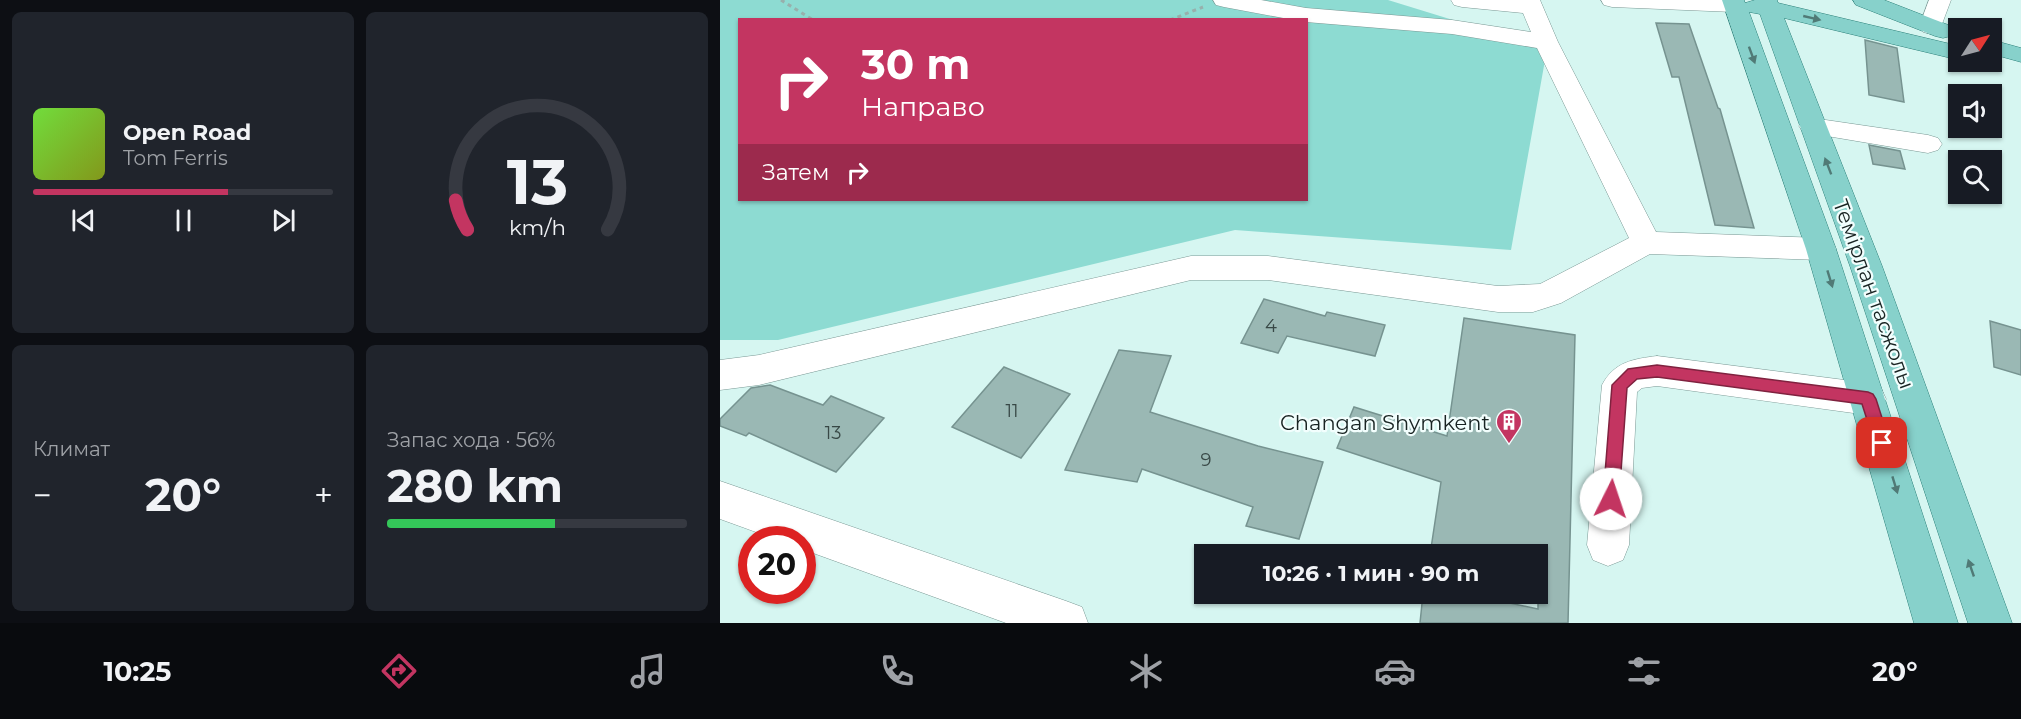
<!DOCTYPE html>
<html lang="ru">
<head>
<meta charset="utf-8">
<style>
	:root { --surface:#171b24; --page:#20242c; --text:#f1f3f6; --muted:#9ea1a6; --line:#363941; --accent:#c33561 }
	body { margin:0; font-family:Montserrat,sans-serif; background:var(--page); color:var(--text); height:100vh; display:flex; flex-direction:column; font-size:22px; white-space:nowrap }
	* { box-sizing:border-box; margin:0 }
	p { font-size:20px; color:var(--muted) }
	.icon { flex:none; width:33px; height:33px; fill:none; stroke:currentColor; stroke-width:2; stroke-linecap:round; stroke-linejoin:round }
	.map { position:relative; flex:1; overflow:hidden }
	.sheet { display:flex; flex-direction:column; gap:12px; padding:12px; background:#0d0f14; width:720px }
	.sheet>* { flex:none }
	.guide { position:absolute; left:18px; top:18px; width:570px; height:183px; border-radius:0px; box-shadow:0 2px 4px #0004; background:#c33561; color:#fff; overflow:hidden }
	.needle { width:39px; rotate:54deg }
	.tools { position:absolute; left:1228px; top:18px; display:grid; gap:12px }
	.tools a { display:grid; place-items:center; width:54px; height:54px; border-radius:0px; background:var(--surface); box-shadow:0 2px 4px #0004; font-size:30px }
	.speed { position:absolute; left:18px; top:526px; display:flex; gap:12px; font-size:30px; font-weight:700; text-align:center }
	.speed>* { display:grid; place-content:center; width:78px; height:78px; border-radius:50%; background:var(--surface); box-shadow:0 2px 4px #0004; line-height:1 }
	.speed .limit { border:9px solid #d22; background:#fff; color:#111 }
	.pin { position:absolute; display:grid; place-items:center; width:51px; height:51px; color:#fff; margin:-26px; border-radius:12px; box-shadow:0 3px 9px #0006 }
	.me { position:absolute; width:66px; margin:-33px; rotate:4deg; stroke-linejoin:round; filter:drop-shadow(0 0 4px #0008) }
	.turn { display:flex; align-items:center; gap:21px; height:126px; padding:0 24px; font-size:27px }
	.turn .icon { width:78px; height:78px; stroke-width:2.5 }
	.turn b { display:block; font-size:42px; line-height:51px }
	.then { display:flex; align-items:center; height:57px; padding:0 24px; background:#0003; gap:12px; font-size:22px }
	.big { font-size:45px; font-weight:700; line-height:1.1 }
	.sheet .card { flex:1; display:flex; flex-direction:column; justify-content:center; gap:9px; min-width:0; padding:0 21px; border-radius:9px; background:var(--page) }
	.sheet .dial { align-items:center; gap:0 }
	.dial svg { height:156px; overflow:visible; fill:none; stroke:var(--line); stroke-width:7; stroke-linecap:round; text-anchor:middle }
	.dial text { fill:var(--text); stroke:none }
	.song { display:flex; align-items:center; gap:18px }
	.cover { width:72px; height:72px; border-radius:9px; background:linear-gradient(135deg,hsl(100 70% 55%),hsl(70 70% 35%)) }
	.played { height:6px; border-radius:3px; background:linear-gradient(90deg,var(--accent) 65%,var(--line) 65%) }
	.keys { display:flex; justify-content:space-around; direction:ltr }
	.heat { display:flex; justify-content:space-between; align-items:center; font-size:33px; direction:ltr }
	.charge { height:9px; border-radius:4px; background:linear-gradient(90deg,#34c759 56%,var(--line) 0) }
	.sheet .tiles { flex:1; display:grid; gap:12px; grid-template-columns:repeat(2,1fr) }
	.trip { position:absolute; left:474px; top:544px; width:354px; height:60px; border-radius:0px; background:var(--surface); box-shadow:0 2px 4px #0004; font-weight:700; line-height:60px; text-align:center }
	.menu { display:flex; height:96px; justify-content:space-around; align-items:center; background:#090b0e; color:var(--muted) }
	.menu .icon { width:42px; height:42px }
	.menu .on { color:var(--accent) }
	.menu b { font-size:27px; color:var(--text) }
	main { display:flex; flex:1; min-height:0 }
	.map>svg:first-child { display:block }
	.green { fill:#8ddbd2; fill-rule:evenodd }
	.building { fill:#9ab8b4; stroke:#769390; stroke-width:1.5 }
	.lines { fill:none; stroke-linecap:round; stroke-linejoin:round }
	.minor-casing { stroke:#7a9894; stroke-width:1 }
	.major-casing { stroke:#2c817a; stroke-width:1 }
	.path { stroke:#97b0ac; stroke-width:3; stroke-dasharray:4 4; stroke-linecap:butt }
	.minor { fill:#fff; fill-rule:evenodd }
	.major { fill:#87d1cb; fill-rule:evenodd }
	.oneway { fill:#507a76 }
	.route { fill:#c33561; stroke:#7f223f; stroke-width:1.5 }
	.labels { text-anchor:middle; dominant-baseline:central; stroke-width:4.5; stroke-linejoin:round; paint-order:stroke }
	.number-label { font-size:18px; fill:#384846 }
	.street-label { font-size:21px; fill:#182322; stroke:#f2fefd }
	.poi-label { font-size:21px; fill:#182322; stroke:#f2fefd; text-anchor:end }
</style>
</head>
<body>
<main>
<section class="sheet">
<div class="tiles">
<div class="card">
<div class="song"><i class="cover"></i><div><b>Open Road</b><p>Tom Ferris</p></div></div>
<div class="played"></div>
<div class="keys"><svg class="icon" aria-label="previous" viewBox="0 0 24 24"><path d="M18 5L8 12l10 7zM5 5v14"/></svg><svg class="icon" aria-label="pause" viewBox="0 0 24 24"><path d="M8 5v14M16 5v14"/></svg><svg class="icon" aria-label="next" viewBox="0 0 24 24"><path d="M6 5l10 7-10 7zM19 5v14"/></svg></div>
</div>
<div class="card dial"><svg viewBox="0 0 100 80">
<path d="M14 69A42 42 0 1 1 86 69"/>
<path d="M14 69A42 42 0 0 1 8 54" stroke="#c33561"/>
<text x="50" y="56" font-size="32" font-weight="700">13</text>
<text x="50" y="72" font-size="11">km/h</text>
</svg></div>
<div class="card"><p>Климат</p>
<div class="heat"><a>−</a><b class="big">20°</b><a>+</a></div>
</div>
<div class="card"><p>Запас хода · 56%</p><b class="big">280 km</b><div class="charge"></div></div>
</div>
</section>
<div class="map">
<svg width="1301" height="623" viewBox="0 0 1301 623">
	<rect width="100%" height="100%" fill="#d6f6f1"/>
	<path class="green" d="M0,0h668l159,49 -36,201 -276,-20 -457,110h-58zM20,20h566v180h-566z"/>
	<g class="building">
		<polygon points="936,23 969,24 998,108 1000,109 1034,228 995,225 959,77 952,77"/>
		<polygon points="1145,40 1177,48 1184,102 1149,95"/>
		<polygon points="1149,145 1180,151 1185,169 1153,164"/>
		<polygon points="544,299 605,316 607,312 665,325 655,356 567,336 558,353 521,343"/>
		<polygon points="744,318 855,335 848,623 700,623 703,594 747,594 818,609 818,555 710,555 721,482 617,448 634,407 727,436"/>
		<polygon points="1270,321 1301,330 1301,375 1274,367"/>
		<polygon points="399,350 451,356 430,412 538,446 603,462 579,539 526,526 533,507 422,469 417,482 345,470"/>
		<polygon points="284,367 350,394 301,458 232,427"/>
		<polygon points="50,385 103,405 111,396 164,418 116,472 29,433 26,436 0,426 0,419 31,388"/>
	</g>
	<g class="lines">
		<defs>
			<g id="minor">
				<polygon points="493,0 541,0 586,8 732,20 811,32 803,13 742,7 734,5 731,0 820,0 838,42 936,232 1101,238 1112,241 1116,249 1112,257 1101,260 930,254 841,303 813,312 778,312 548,280 471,280 39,385 0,390 0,360 39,355 471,256 548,256 778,286 820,284 909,238 817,48 732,34 586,22 586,20 574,20 504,7 496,5"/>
				<polygon points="881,0 1021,0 1025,5 1022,10 1014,12 892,7 884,5"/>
				<polygon points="1209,0 1231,0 1219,32 1211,34 1203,32 1199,27"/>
				<polygon points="1092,118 1208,135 1218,138 1222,144 1218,150 1208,153 1083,132 1079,126 1083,120"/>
				<path d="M937,356l211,27 13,5 5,11 -5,11 -13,5 -211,-29 -15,2 -5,4 -8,153 -6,15 -15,6 -15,-6 -6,-15 15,-160c12,-23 31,-26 55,-29z"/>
				<polygon points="0,481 346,601 362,607 368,623 286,623 82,549 82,540 58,540 0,519"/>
			</g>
			<g id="major">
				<polygon points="1002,0 1024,0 1025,3 1035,0 1057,0 1058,3 1239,46 1239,60 1064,18 1162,266 1292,623 1248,623 1130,266 1040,14 1029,12 1116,249 1238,623 1194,623 1086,249"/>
				<polygon points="1133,0 1164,0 1231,26 1235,31 1231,36 1223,38 1215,36 1136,5"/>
				<polygon points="1272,40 1301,48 1301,62 1272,54"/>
			</g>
		</defs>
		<use href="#minor" class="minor-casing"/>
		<use href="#major" class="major-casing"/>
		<g class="path">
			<polyline points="61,0 93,20"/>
			<polyline points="450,20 483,7"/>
		</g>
		<use href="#minor" class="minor"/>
		<use href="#major" class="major"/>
	</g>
	<defs><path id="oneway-solid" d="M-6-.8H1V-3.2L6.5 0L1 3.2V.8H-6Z" transform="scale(1.5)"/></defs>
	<g class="oneway">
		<use href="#oneway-solid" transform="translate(1092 18) rotate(13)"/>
		<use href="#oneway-solid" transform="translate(1032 55) rotate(70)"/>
		<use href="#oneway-solid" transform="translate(1108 166) rotate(-111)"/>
		<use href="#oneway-solid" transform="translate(1110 279) rotate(73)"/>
		<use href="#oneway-solid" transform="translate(1175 485) rotate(73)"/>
		<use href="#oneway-solid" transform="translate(1251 568) rotate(-109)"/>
	</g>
	<polygon class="route" points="937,365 1148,392 1153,394 1156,399 1170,443 1167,448 1162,450 1156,448 1142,404 937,377 917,379 907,388 899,499 897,505 891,507 885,505 883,499 892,385 908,369"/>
	<defs>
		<symbol id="building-pin" viewBox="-11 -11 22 30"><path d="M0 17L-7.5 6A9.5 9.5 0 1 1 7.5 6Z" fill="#c33561" stroke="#f2fefd"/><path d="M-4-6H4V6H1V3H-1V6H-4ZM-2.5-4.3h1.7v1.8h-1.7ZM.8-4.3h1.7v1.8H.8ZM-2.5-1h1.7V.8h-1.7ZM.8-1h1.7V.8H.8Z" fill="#fff"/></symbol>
	</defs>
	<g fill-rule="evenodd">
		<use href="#building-pin" x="774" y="407" width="30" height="40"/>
	</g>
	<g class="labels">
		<g class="number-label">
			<text x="551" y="326">4</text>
			<text x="292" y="411">11</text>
			<text x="113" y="433">13</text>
			<text x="486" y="460">9</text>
		</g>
		<g class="street-label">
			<text transform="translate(1154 294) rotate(70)">Темірлан тасжолы</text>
		</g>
		<g class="poi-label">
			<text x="770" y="422">Changan Shymkent</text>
		</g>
	</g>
</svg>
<div class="tools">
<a><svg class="needle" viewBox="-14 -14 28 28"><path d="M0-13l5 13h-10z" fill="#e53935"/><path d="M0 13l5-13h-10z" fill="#9ea1a6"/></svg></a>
<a><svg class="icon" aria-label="sound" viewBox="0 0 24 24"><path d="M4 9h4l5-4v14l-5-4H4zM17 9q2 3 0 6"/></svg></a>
<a><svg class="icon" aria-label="search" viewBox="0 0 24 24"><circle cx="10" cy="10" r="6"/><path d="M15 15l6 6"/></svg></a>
</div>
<div class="speed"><div class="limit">20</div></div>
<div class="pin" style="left:1162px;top:443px;background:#d93025"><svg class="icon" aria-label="arrive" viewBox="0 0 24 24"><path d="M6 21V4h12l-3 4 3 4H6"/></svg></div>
<svg class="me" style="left:891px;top:499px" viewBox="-20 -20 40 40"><circle r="19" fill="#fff"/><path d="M0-13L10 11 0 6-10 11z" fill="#c33561"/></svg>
<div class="trip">10:26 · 1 мин · 90 m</div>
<div class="guide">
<div class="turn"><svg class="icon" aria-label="right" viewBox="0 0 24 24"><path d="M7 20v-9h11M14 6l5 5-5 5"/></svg><div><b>30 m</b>Направо</div></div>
<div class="then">Затем<svg class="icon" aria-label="right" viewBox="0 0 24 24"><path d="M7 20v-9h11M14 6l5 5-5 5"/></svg></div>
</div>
</div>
</main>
<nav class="menu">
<b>10:25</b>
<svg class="icon on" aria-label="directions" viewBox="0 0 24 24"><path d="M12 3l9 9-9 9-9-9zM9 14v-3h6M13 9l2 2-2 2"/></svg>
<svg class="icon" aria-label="music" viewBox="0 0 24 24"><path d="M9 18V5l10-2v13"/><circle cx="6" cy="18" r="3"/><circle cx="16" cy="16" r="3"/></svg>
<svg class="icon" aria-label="phone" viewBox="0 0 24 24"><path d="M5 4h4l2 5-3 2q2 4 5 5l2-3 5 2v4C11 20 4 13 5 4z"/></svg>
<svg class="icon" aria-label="climate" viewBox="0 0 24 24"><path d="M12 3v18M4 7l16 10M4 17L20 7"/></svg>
<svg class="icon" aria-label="car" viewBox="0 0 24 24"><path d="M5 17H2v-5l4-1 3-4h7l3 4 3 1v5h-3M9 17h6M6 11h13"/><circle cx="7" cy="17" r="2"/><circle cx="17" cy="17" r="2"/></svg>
<svg class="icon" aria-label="filters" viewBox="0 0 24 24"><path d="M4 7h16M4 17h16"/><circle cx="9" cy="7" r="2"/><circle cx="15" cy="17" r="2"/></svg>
<b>20°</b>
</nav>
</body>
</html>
